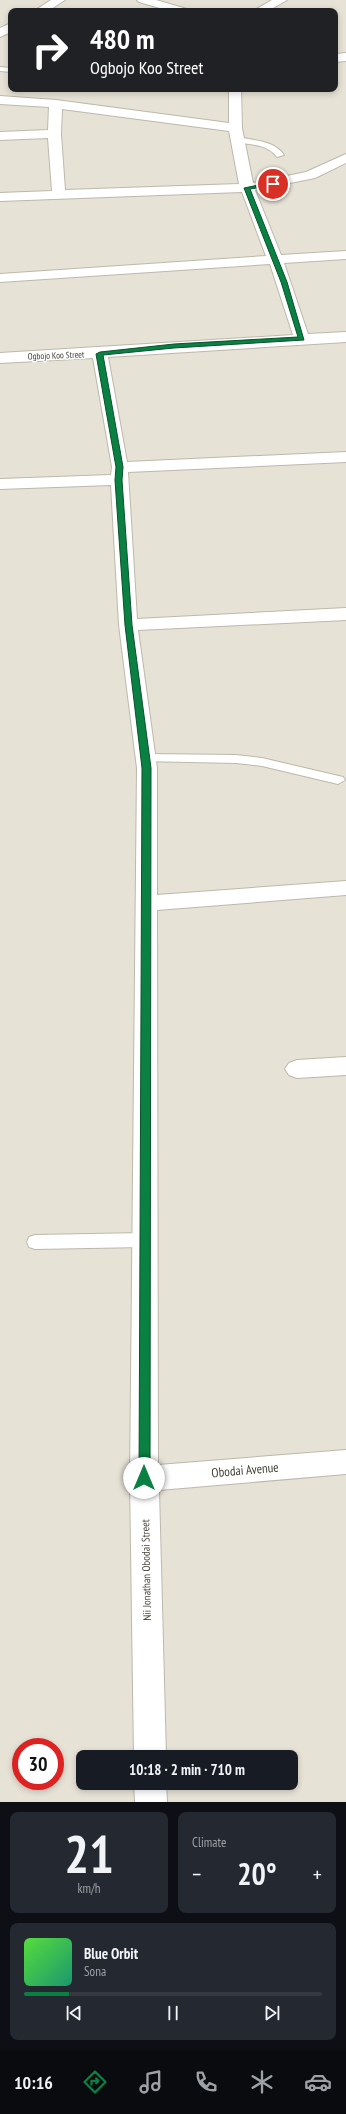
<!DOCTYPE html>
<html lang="en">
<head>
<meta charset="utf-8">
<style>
	:root { --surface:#171b24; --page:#242831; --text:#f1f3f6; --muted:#9ea1a6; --line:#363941; --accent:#0b8043 }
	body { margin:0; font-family:"PT Sans Narrow",sans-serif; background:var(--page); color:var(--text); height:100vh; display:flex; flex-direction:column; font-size:15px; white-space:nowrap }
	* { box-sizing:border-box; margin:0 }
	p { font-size:13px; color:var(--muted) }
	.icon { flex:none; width:22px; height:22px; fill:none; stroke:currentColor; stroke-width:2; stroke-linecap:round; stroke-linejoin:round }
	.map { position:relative; height:1802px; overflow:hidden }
	.sheet { display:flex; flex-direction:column; gap:10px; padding:10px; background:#0d0f14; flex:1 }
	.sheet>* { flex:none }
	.hud { position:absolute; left:8px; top:8px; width:330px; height:84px; border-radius:8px; box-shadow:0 2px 6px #0003; background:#202124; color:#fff; overflow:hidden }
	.speed { position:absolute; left:12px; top:1738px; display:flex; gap:8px; font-size:20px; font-weight:700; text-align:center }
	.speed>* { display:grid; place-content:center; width:52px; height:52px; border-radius:50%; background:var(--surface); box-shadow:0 2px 6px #0003; line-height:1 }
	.speed .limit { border:6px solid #d22; background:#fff; color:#111 }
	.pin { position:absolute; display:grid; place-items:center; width:34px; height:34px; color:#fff; margin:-17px; border:2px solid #fff; border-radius:50%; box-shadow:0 1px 4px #0007 }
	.me { position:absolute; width:44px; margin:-22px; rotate:0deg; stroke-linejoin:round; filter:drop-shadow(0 0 3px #0008) }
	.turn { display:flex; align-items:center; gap:14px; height:84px; padding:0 16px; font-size:18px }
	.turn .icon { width:52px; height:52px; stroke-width:2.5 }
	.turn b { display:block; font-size:28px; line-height:34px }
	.big { font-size:30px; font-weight:600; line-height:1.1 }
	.sheet .card { flex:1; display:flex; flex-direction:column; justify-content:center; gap:6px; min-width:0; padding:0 14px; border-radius:8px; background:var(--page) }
	.sheet .dial { align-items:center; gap:0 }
	.dial b { font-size:52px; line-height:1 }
	.song { display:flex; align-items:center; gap:12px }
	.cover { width:48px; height:48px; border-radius:6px; background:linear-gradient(135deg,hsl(110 70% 55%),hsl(160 70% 35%)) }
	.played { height:4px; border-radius:2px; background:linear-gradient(90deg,var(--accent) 15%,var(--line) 15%) }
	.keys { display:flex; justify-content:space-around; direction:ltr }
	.heat { display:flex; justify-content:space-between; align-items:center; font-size:22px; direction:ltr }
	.sheet .tiles { flex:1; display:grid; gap:10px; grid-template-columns:1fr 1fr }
	.card:last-child { grid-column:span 2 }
	.trip { position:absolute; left:76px; top:1750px; width:222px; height:40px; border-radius:8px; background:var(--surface); box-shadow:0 2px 6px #0003; font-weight:600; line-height:40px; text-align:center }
	.tabs { display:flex; height:64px; justify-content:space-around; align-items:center; background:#090b0e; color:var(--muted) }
	.tabs .icon { width:28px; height:28px }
	.tabs .selected { color:var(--accent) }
	.tabs b { font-size:18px; color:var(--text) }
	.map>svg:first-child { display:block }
	.residential { fill:#e6e2d6; fill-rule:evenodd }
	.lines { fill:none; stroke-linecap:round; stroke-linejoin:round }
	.lane-casing { stroke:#bdb8ab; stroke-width:2 }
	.street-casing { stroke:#bdb8ab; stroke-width:2 }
	.lane { fill:#fff; fill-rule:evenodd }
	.street { fill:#fff; fill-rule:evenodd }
	.route { fill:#0b8043; stroke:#07532c }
	.labels { text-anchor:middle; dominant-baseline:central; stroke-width:3; stroke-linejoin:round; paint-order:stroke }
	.far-street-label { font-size:9px; fill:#454137; stroke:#fff }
	.street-label { font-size:11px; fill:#454137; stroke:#fff }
	.near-street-label { font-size:13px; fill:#454137; stroke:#fff }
</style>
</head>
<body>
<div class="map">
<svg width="346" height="1802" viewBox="0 0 346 1802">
	<rect width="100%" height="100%" fill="#f3f0e8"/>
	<path class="residential" d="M0,0h346v1802h-346zM11,11h324v78h-324zM21,1747h34v34h-34zM83,1757h208v26h-208z"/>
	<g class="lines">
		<defs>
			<g id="lane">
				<polygon points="0,67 11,68 11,72 0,71"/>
				<path d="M238,137c17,4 36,3 46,18l-7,2c-10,-14 -27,-12 -42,-15v-4z"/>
				<polygon points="146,754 236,755 262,758 343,777 345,780 338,784 262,766 236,763 141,761 140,758 141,755"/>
				<polygon points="145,1233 151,1235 153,1240 151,1245 145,1247 35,1249 29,1247 27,1242 29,1237 35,1235"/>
			</g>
			<g id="street">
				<polygon points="51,0 65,0 48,11 34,11"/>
				<polygon points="137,0 156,0 187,9 189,11 170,11 139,2"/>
				<polygon points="272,0 287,0 268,11 253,11"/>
				<polygon points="11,23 11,32 0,37 0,28"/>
				<polygon points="346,53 346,61 335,62 335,54"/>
				<path d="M229,89h12l1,39 11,55 53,-11 40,-18v9l-31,15 -60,12 26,65 65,-4v8l-62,4 24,71 38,-2v10l-238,15 19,105 219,-10v10l-218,10 9,147 209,-11v12l-208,10 19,138v127l189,-14v14l-189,15 1,555 188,-15v24l-187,16 7,267h-32l-4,-278 7,-711 -18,-143 -8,-140 -111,4v-10l111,-4 1,-8 -19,-109 -93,5v-10l293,-18 -23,-71 -270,18v-8l266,-18 -24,-64 -242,9v-8l52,-2 -4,-53 -48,2v-8l48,-2 1,-23 -49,-3v-8l56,4 173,23zM62,109l167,22 10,53 -174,6 -4,-56z"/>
				<polygon points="346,1057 346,1075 297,1078 289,1075 285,1069 289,1063 297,1060"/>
				<polygon points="134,1783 166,1783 167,1802 135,1802"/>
			</g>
		</defs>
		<use href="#lane" class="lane-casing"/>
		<use href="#street" class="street-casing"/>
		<use href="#lane" class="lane"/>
		<use href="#street" class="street"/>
	</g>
	<polygon class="route" points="273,182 275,185 250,189 287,282 304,340 174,348 103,355 123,467 122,480 132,625 151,768 150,1478 149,1482 144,1484 140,1482 139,1478 142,768 125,625 115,480 116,467 96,354 100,352 174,344 298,337 281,282 244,188"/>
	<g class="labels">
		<g class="far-street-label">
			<text transform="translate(56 355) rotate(-2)">Ogbojo Koo Street</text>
		</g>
		<g class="street-label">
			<text transform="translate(146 1570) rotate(-91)">Nii Jonathan Obodai Street</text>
		</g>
		<g class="near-street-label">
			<text transform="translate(245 1470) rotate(-5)">Obodai Avenue</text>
		</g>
	</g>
</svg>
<div class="speed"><div class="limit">30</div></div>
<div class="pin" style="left:273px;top:184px;background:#d93025"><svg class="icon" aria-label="arrive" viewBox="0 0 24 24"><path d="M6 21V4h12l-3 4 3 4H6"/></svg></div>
<svg class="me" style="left:144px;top:1478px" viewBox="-20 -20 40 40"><circle r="19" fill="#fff"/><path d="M0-13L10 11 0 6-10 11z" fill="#0b8043"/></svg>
<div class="trip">10:18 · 2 min · 710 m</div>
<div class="hud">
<div class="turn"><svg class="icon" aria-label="right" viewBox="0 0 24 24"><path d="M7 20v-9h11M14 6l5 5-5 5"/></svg><div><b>480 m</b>Ogbojo Koo Street</div></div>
</div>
</div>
<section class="sheet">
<div class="tiles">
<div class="card dial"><b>21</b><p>km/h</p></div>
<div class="card"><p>Climate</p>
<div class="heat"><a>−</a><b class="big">20°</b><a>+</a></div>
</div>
<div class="card">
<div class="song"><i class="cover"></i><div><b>Blue Orbit</b><p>Sona</p></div></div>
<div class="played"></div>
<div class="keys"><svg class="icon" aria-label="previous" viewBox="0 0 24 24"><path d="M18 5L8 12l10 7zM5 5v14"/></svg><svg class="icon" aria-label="pause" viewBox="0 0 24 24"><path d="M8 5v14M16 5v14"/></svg><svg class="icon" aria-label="next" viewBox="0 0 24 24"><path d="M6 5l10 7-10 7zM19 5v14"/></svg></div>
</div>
</div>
</section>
<nav class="tabs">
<b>10:16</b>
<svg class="icon selected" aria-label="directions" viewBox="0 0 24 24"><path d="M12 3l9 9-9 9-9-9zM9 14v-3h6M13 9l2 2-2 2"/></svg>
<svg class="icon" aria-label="music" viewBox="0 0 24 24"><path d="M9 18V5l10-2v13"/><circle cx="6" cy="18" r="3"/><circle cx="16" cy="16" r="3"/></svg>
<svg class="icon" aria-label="phone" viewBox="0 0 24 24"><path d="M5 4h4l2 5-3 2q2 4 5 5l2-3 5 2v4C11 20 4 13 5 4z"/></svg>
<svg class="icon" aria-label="climate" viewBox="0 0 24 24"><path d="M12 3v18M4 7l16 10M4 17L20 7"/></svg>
<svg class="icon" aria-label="car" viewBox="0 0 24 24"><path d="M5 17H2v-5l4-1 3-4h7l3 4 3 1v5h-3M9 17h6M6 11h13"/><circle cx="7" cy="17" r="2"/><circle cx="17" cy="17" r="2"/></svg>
</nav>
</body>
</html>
